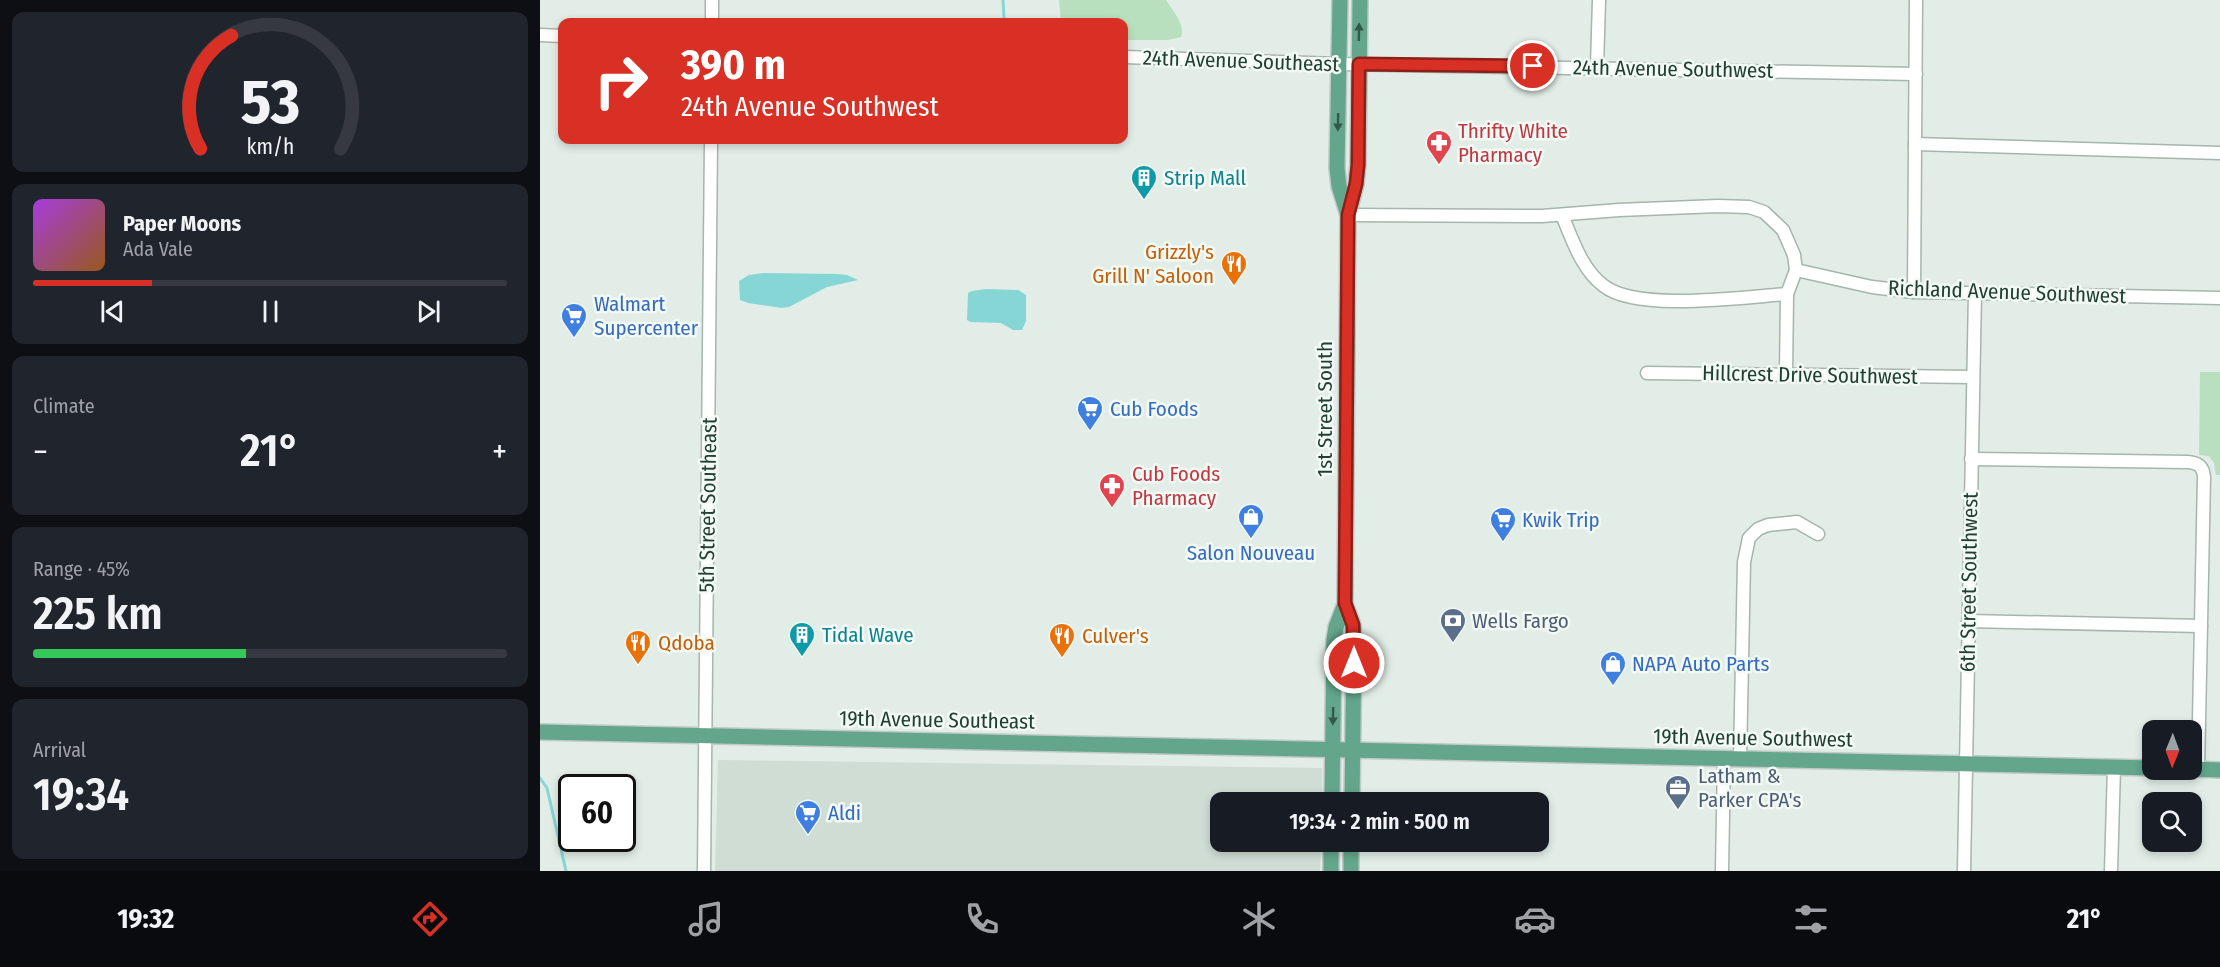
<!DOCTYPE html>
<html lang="en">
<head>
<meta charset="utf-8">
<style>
	:root { --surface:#171b24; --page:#20242c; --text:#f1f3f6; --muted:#9ea1a6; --line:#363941; --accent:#d93025 }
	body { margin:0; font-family:"Fira Sans Condensed",sans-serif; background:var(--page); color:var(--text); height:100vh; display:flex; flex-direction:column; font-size:22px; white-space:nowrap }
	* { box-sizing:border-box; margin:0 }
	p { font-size:20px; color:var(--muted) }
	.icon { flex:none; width:33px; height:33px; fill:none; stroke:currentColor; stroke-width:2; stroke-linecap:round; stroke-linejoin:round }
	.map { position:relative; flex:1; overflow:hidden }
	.side { display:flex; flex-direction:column; gap:12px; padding:12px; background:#0d0f14; width:540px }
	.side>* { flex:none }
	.guide { position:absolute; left:18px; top:18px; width:570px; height:126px; border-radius:12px; box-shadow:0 3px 9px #0003; background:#d93025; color:#fff; overflow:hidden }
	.needle { width:39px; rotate:181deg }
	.controls { position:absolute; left:1602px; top:720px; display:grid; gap:12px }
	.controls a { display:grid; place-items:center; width:60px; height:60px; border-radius:12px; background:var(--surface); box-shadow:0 3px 9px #0003; font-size:30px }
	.speed { position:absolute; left:18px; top:774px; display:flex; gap:12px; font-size:30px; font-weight:700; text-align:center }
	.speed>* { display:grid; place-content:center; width:78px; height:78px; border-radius:50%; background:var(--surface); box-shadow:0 3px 9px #0003; line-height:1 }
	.speed .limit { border:3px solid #111; border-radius:9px; background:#fff; color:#111 }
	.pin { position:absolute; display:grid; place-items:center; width:51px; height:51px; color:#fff; margin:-26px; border:3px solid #fff; border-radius:50%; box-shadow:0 2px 6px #0007 }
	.me { position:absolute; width:66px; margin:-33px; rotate:0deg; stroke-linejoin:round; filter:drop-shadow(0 0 4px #0008) }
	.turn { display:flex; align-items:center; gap:21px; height:126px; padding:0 24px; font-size:27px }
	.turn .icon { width:78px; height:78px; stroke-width:2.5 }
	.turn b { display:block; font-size:42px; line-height:51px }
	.big { font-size:45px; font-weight:600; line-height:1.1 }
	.side .card { flex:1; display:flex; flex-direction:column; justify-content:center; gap:9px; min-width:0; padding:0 21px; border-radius:12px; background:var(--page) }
	.side .dial { align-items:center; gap:0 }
	.dial svg { height:156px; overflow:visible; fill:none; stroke:var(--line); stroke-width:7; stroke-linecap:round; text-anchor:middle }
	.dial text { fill:var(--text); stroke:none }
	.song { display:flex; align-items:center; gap:18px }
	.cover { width:72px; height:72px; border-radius:9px; background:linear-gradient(135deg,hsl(280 70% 55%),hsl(30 70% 35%)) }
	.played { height:6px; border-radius:3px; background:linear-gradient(90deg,var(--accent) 25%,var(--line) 25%) }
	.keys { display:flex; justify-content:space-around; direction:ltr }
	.heat { display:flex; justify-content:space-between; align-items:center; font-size:33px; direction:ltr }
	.charge { height:9px; border-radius:4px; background:linear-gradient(90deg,#34c759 45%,var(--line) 0) }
	.trip { position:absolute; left:670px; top:792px; width:339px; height:60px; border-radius:12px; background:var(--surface); box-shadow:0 3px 9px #0003; font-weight:600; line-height:60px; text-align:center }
	.tabs { display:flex; height:96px; justify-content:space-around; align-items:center; background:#090b0e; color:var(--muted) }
	.tabs .icon { width:42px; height:42px }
	.tabs .on { color:var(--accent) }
	.tabs b { font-size:27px; color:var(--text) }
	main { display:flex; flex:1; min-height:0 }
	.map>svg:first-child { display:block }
	.built { fill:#d0ddd5 }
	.green { fill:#b9e0be }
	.water { fill:#86d6d6 }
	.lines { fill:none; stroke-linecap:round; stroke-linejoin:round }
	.stream { stroke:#86d6d6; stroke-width:3 }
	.minor-casing { stroke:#a4b6ad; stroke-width:15 }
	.major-casing { stroke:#c1cac6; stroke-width:18 }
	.minor { stroke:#fff; stroke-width:12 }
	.major { stroke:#63a68b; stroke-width:15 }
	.oneway { fill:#325a49 }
	.route-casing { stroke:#8d1f18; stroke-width:15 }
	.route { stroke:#d93025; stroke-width:10 }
	.labels { text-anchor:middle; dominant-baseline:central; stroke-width:5; stroke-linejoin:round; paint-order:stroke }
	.street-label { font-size:21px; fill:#214033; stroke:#f3f9f5 }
	.health-label { font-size:21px; fill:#be3a42; stroke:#f3f9f5; text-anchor:start }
	.culture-label { font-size:21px; fill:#0d838f; stroke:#f3f9f5; text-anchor:start }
	.food-label { font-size:21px; fill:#c56008; stroke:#f3f9f5; text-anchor:start }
	.shop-label { font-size:21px; fill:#366cbe; stroke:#f3f9f5; text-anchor:start }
	.service-label { font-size:21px; fill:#4e5e75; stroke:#f3f9f5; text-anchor:start }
</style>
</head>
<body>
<main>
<section class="side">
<div class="card dial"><svg viewBox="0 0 100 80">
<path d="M14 69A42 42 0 1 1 86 69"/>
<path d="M14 69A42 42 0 0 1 30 11" stroke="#d93025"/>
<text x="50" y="56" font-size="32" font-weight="700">53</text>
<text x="50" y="72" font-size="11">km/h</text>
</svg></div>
<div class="card">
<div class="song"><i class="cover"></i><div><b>Paper Moons</b><p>Ada Vale</p></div></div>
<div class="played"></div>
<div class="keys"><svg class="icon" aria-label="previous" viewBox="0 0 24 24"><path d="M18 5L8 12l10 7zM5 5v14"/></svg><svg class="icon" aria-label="pause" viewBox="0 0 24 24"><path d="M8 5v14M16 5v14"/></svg><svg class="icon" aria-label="next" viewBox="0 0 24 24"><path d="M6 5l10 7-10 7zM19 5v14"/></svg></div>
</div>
<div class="card"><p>Climate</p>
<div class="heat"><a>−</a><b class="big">21°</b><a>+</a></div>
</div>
<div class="card"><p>Range · 45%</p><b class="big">225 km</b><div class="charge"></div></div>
<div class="card"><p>Arrival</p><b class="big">19:34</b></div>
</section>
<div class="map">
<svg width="1680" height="871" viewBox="0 0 1680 871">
	<rect width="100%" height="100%" fill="#e2ede7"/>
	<polygon class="built" points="178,760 782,768 782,802 681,802 681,842 781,842 780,871 175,871"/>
	<g class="green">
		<path d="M519,0h107c6,10 20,25 15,37l-13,3h-44v-18h-63z"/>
		<polygon points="1660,372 1680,372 1680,475 1676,475 1674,463 1669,456 1659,455"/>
	</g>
	<g class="water">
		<polygon points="223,273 297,274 307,275 318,280 287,287 249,307 241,308 208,303 200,300 199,281 209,275"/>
		<polygon points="446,289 478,290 486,295 486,321 482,330 473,330 461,323 431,322 427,320 428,293 432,291"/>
	</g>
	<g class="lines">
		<g class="stream">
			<polyline points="463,0 464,18"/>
			<polyline points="0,778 7,788 26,871"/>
		</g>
		<defs>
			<g id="minor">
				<polyline points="172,22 172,0"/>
				<polyline points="0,35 22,36"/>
				<polyline points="584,57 799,64 1376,74"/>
				<polyline points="1057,67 1059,0"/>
				<polyline points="1375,144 1680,153"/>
				<polyline points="808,215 1002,216 1079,210 1178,206 1209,207 1224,212 1243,230 1254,255 1256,270 1247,294 1246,375"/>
				<path d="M1022,215c10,24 20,55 42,71 33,26 140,11 183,8"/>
				<polyline points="1256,270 1332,287 1374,292 1680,298"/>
				<polyline points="1374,292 1376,0"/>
				<polyline points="1107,373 1432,377"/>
				<path d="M1431,459l217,3c10,1 15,4 16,15l-6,293"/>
				<polyline points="1428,621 1661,626"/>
				<polyline points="1200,759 1204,562 1209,538 1218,529 1228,525 1257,522 1278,534"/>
				<polyline points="164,871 171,140"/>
				<polyline points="1182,871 1184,759"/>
				<polyline points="1424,871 1435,292"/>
				<polyline points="1571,871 1574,767"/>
			</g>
			<g id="major">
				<polyline points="800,0 797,168 799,186 808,215"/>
				<polyline points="805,604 813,625 814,641 812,802"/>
				<polyline points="0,732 1612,768"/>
				<polyline points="1652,769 1680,770"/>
				<polyline points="792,802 794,640 796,627 805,604 808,215 816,184 818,165 820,0"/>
				<polyline points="791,871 791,842"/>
				<polyline points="811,871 811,842"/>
			</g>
		</defs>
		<use href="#minor" class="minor-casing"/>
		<use href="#major" class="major-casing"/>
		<use href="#minor" class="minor"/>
		<use href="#major" class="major"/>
	</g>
	<defs><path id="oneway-solid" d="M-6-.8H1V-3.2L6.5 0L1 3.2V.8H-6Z" transform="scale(1.5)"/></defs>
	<g class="oneway">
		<use href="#oneway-solid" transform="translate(819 32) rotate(-89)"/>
		<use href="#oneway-solid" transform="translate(798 122) rotate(91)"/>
		<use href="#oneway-solid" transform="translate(793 716) rotate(91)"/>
	</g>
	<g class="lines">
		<defs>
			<polyline id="route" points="814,663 813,625 805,603 808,215 816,184 818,165 819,64 993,66"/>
		</defs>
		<use href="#route" class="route-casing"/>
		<use href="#route" class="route"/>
	</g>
	<defs>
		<symbol id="pharmacy-pin" viewBox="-11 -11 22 30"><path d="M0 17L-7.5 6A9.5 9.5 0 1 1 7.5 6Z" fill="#e0444e" stroke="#f3f9f5"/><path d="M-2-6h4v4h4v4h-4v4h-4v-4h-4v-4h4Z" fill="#fff"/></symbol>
		<symbol id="building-pin" viewBox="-11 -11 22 30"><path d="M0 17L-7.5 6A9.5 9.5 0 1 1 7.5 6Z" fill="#0f9aa8" stroke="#f3f9f5"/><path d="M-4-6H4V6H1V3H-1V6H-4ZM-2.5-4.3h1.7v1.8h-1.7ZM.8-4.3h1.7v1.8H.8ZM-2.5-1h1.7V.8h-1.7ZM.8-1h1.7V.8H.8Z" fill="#fff"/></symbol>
		<symbol id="restaurant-pin" viewBox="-11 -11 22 30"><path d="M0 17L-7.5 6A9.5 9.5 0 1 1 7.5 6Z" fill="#e8710a" stroke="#f3f9f5"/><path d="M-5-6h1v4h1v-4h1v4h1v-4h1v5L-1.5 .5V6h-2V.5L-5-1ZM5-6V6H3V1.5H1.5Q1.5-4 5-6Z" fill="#fff"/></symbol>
		<symbol id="supermarket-pin" viewBox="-11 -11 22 30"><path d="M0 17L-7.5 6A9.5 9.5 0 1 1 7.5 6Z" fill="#3f7fe0" stroke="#f3f9f5"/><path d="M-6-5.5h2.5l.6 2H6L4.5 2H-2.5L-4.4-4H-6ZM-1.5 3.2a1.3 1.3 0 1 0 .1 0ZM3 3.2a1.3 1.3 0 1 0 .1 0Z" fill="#fff"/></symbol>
		<symbol id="shop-pin" viewBox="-11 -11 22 30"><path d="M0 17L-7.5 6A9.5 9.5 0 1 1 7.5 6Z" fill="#3f7fe0" stroke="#f3f9f5"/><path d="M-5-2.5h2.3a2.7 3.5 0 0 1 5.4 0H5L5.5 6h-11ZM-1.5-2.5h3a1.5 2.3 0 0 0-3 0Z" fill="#fff"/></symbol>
		<symbol id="bank-pin" viewBox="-11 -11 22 30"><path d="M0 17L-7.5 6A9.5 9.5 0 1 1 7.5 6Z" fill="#5c6f8a" stroke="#f3f9f5"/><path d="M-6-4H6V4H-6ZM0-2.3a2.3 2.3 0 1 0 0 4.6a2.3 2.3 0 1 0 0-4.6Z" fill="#fff"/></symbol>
		<symbol id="office-pin" viewBox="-11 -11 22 30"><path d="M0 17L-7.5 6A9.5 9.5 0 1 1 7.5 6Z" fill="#5c6f8a" stroke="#f3f9f5"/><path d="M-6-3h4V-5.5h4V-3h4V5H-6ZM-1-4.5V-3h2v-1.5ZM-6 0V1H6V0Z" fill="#fff"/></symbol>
	</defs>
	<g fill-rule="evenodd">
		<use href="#pharmacy-pin" x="884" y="128" width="30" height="40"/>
		<use href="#building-pin" x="589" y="163" width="30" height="40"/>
		<use href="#restaurant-pin" x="679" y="249" width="30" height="40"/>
		<use href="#supermarket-pin" x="19" y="301" width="30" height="40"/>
		<use href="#supermarket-pin" x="535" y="394" width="30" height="40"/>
		<use href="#pharmacy-pin" x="557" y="471" width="30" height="40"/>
		<use href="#shop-pin" x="696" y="502" width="30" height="40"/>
		<use href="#supermarket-pin" x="948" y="505" width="30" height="40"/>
		<use href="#bank-pin" x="898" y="606" width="30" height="40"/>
		<use href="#building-pin" x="247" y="620" width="30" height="40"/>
		<use href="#restaurant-pin" x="507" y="621" width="30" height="40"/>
		<use href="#restaurant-pin" x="83" y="628" width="30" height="40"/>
		<use href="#shop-pin" x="1058" y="649" width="30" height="40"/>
		<use href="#office-pin" x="1123" y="773" width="30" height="40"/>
		<use href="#supermarket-pin" x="253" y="798" width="30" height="40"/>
	</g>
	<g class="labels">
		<g class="street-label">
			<text transform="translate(701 61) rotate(2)">24th Avenue Southeast</text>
			<text transform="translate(1133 69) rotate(1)">24th Avenue Southwest</text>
			<text transform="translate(1467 292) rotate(2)">Richland Avenue Southwest</text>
			<text transform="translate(1270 375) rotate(1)">Hillcrest Drive Southwest</text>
			<text transform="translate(785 409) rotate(-90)">1st Street South</text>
			<text transform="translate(168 505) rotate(-89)">5th Street Southeast</text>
			<text transform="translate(1429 582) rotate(-89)">6th Street Southwest</text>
			<text transform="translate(397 720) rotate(1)">19th Avenue Southeast</text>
			<text transform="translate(1213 738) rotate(1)">19th Avenue Southwest</text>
		</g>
		<g class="health-label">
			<text x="918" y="131">Thrifty White<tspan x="918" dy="24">Pharmacy</tspan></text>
			<text x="592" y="474">Cub Foods<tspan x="592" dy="24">Pharmacy</tspan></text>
		</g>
		<g class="culture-label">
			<text x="624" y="178">Strip Mall</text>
			<text x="282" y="635">Tidal Wave</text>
		</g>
		<g class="food-label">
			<text x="674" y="252" text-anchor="end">Grizzly's<tspan x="674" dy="24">Grill N' Saloon</tspan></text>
			<text x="542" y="636">Culver's</text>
			<text x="118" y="643">Qdoba</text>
		</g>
		<g class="shop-label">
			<text x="54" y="304">Walmart<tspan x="54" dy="24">Supercenter</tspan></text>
			<text x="570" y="409">Cub Foods</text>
			<text x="982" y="520">Kwik Trip</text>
			<text x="711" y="553" text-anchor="middle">Salon Nouveau</text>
			<text x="1092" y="664">NAPA Auto Parts</text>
			<text x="288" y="813">Aldi</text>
		</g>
		<g class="service-label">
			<text x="932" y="621">Wells Fargo</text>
			<text x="1158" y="776">Latham &amp;<tspan x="1158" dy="24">Parker CPA's</tspan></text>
		</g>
	</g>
</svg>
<div class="controls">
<a><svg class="needle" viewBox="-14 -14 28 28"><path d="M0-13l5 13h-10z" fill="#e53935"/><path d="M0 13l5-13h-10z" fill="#9ea1a6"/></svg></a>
<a><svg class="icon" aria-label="search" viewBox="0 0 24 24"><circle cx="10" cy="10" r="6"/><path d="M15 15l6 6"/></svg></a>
</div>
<div class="speed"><div class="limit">60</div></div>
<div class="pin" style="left:993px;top:66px;background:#d93025"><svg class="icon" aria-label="arrive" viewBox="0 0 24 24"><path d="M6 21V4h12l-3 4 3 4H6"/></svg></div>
<svg class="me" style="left:814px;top:663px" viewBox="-20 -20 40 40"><circle r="17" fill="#d93025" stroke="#fff" stroke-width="3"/><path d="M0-11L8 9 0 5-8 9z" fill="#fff"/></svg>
<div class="trip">19:34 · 2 min · 500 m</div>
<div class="guide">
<div class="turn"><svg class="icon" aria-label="right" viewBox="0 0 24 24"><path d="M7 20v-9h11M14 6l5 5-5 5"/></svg><div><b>390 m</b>24th Avenue Southwest</div></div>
</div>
</div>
</main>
<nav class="tabs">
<b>19:32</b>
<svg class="icon on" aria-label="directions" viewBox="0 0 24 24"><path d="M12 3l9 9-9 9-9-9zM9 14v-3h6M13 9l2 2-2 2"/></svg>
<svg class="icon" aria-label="music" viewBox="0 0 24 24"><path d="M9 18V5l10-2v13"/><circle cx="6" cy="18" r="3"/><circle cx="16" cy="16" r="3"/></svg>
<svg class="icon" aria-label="phone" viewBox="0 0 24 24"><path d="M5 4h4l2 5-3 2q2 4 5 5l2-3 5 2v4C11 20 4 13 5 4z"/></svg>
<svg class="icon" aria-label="climate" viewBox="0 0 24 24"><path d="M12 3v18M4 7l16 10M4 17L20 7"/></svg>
<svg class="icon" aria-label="car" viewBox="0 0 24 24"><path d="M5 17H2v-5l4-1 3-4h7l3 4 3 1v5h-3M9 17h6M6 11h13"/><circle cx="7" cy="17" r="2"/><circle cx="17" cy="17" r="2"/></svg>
<svg class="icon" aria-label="filters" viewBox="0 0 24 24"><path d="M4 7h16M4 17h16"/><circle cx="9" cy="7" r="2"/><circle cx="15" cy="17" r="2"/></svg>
<b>21°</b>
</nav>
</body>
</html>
